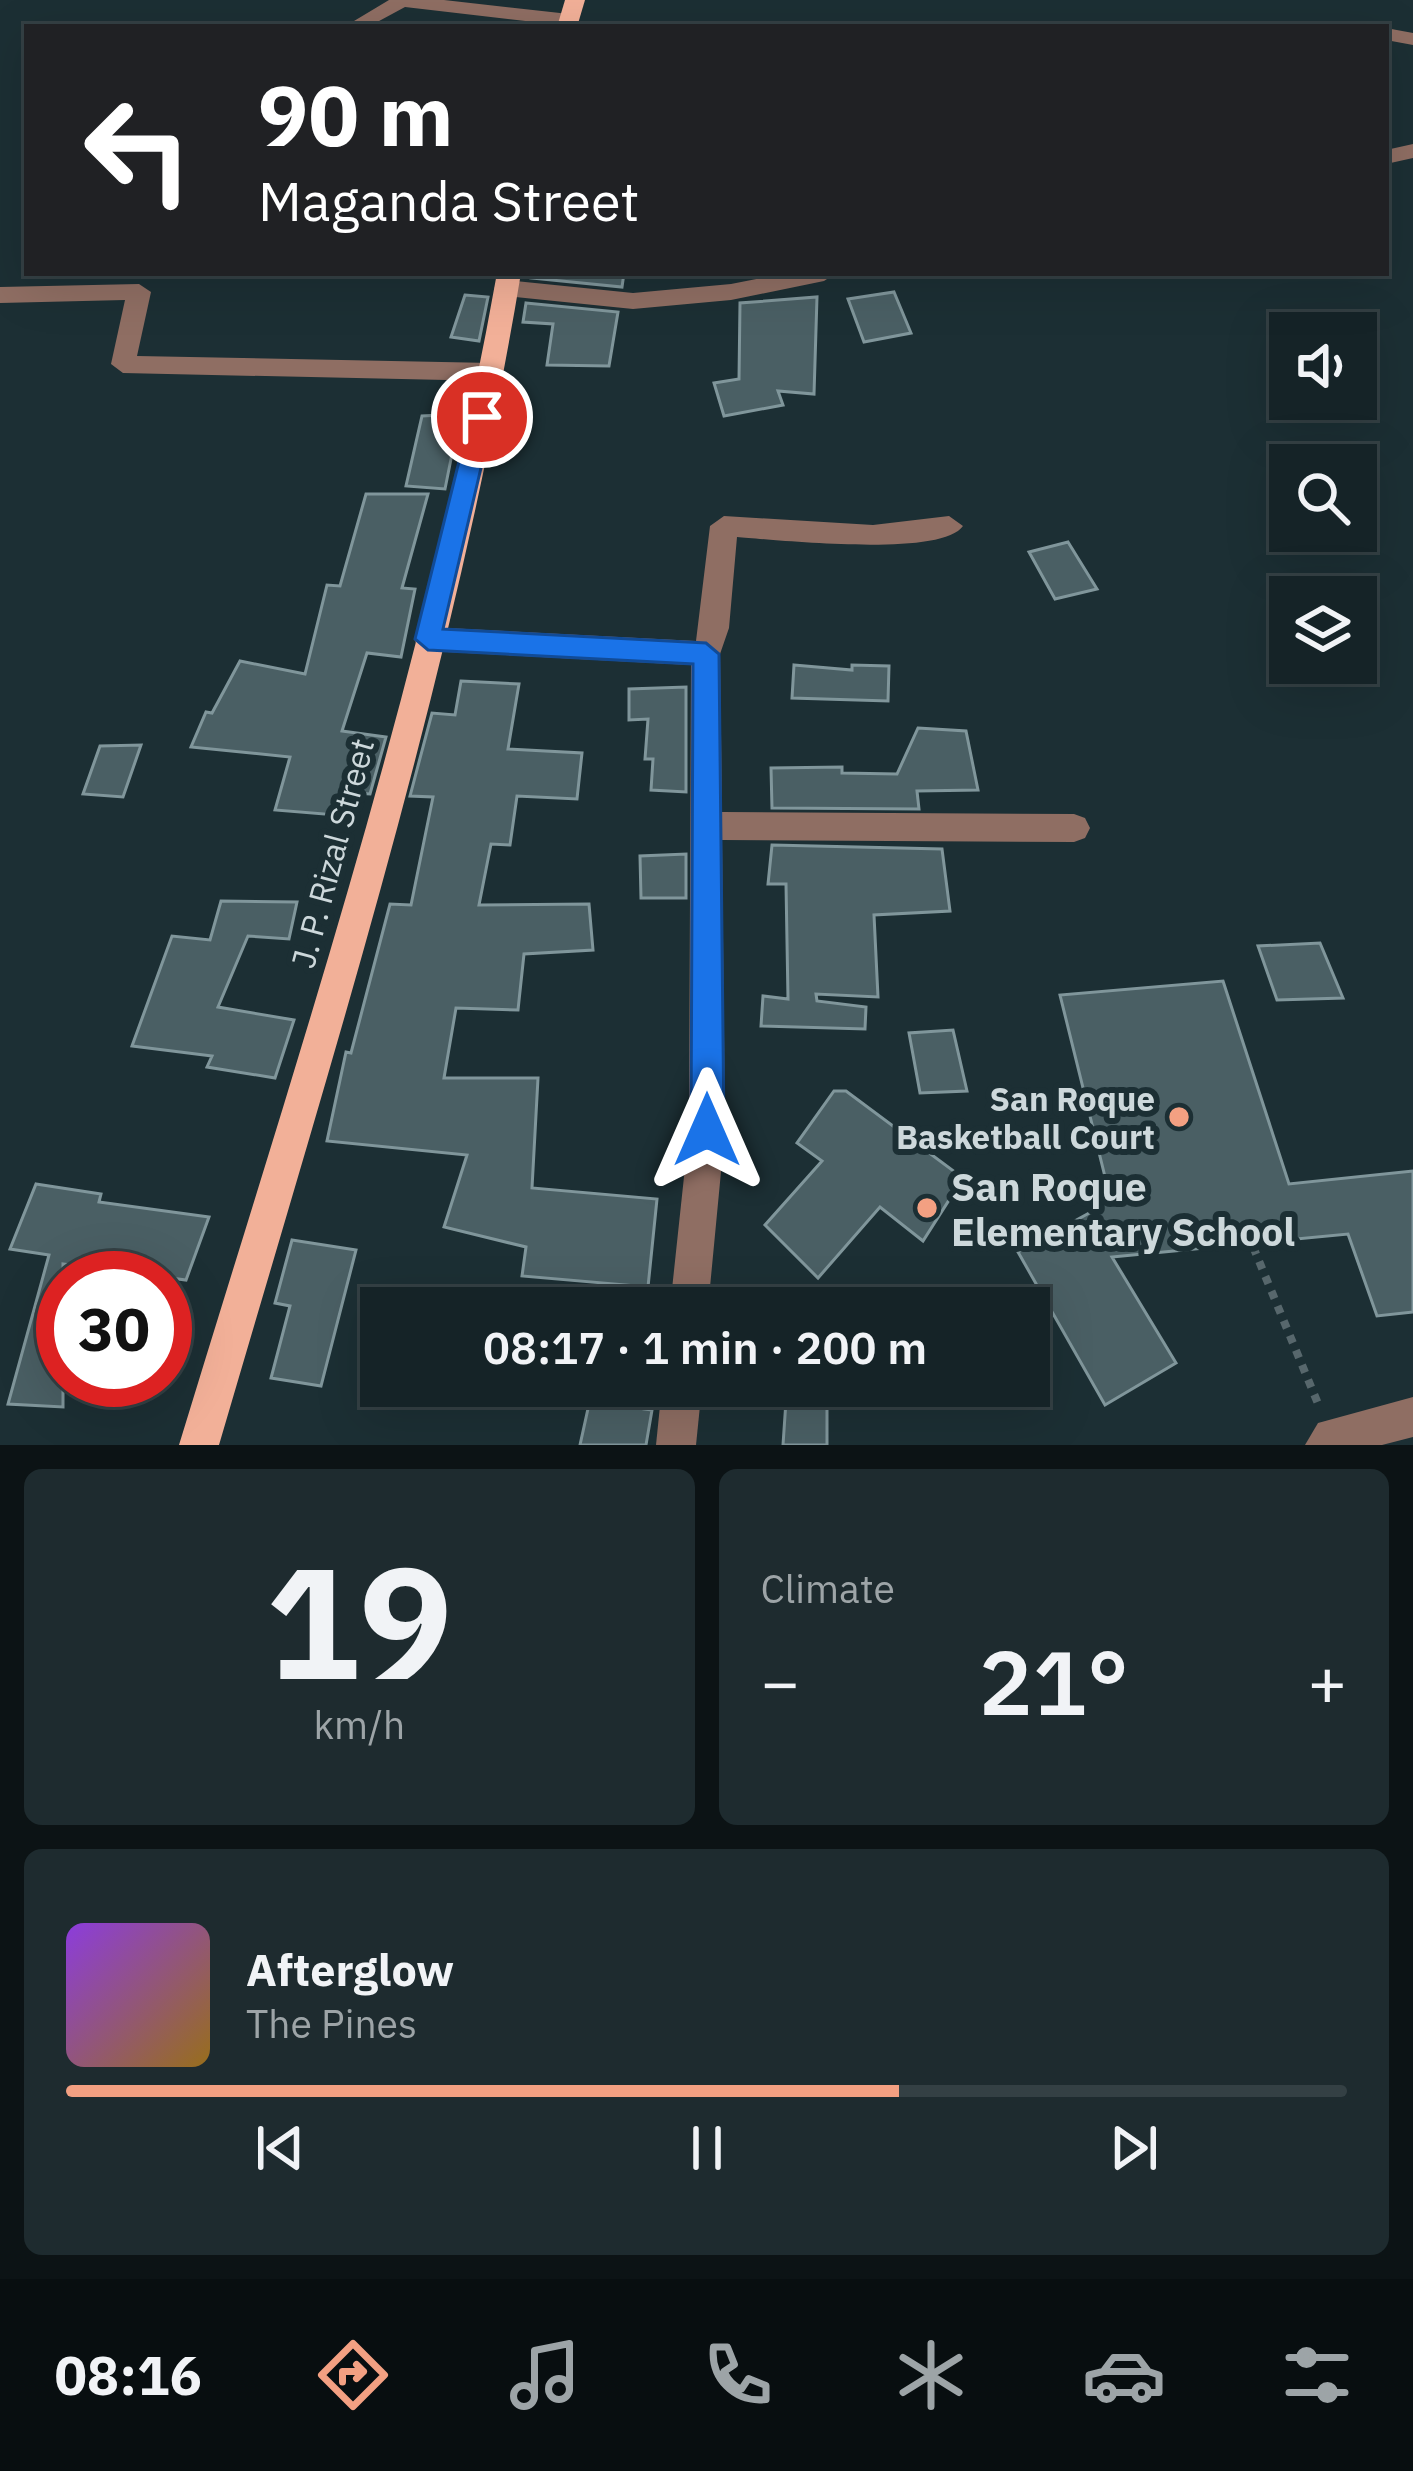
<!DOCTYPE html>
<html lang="en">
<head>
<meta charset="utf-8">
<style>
	:root { --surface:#152327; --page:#1e2b2f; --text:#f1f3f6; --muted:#9da4a7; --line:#344044; --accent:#f3a082 }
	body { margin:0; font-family:"IBM Plex Sans",sans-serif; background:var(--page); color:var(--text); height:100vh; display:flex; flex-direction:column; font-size:45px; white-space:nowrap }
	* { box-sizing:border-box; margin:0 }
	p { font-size:39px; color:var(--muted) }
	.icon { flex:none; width:66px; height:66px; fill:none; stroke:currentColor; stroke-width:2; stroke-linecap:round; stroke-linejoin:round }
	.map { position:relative; height:1445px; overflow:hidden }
	.sheet { display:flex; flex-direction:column; gap:24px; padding:24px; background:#0c1315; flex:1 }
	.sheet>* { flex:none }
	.banner { position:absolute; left:24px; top:24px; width:1365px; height:252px; border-radius:0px; box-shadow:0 12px 48px #0002,0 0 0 3px var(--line); background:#202124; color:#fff; overflow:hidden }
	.fabs { position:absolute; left:1269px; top:312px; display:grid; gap:24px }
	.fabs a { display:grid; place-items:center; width:108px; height:108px; border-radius:0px; background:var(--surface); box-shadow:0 12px 48px #0002,0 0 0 3px var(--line); font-size:60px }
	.speed { position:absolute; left:36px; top:1251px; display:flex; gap:24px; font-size:60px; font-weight:700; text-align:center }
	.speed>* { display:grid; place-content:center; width:156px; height:156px; border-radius:50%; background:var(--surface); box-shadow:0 12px 48px #0002,0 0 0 3px var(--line); line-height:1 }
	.speed .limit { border:18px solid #d22; background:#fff; color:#111 }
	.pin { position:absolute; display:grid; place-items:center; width:102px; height:102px; color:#fff; margin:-51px; border:6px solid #fff; border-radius:50%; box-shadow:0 3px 12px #0007 }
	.me { position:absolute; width:132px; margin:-66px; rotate:0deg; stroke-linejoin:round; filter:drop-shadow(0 0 9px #0008) }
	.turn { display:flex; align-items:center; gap:42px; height:252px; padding:0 36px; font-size:54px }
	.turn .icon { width:156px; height:156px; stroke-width:2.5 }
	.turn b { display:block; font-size:84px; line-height:102px }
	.big { font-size:90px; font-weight:600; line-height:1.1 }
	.sheet .widget { flex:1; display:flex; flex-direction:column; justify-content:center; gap:18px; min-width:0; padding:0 42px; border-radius:18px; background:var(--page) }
	.sheet .dial { align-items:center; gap:0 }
	.dial b { font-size:156px; line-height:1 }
	.song { display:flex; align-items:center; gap:36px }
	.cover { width:144px; height:144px; border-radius:18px; background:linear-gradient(135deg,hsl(270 70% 55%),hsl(40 70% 35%)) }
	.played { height:12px; border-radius:6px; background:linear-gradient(90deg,var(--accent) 65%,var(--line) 65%) }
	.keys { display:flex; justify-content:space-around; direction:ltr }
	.heat { display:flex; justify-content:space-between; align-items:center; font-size:66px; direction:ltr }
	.sheet .tiles { flex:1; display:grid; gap:24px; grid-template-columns:1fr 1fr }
	.widget:last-child { grid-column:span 2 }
	.trip { position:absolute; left:360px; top:1287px; width:690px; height:120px; border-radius:0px; background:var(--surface); box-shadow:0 12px 48px #0002,0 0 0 3px var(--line); font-weight:600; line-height:120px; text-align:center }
	.tab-bar { display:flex; height:192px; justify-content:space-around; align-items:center; background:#080e10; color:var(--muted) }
	.tab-bar .icon { width:84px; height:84px }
	.tab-bar .selected { color:var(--accent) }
	.tab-bar b { font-size:54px; color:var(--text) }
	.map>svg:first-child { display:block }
	.building { fill:#4a5f64; stroke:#80969b; stroke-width:3 }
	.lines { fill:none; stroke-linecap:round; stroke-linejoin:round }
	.path { stroke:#57676c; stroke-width:8; stroke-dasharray:8 8; stroke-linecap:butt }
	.minor { fill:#8f6e63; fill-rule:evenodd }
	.major { fill:#f2b098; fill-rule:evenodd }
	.route { fill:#1a73e8; stroke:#114b97; stroke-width:3 }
	.poi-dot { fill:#f3a082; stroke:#1c2f34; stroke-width:4.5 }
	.labels { text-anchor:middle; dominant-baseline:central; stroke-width:12; stroke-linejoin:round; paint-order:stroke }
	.street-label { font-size:33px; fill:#cdd8db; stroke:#1c2f34 }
	.poi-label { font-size:33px; font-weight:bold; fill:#cdd8db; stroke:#1c2f34; text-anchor:end }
	.near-poi-label { font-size:39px; font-weight:bold; fill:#cdd8db; stroke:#1c2f34; text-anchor:start }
</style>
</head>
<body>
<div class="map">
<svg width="1413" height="1445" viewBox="0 0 1413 1445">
	<rect width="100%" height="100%" fill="#1c2f34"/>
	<g class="building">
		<polygon points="532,273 624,273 622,287 531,278"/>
		<polygon points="894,292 911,333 864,342 848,299"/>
		<polygon points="465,295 488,297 479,341 451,337"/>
		<polygon points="817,297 814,394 778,391 783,405 724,416 714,383 739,379 740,303"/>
		<polygon points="526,303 618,312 609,366 547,365 553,324 523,322"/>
		<polygon points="460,414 445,489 406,486 422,416"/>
		<polygon points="366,494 428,494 402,588 415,589 401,657 367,653 342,731 386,737 370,794 353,793 348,816 275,810 290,757 191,747 206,712 212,713 240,661 305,674 327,585 340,586"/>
		<polygon points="1068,542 1097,589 1055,599 1029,552"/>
		<polygon points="794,665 852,670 852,665 889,666 888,701 792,698"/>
		<polygon points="461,681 519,684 508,749 582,753 577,799 517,796 510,845 491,844 479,905 589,904 593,950 524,954 518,1010 456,1008 444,1078 538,1078 532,1188 657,1199 648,1287 522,1276 526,1247 444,1227 467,1155 327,1141 346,1052 351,1053 390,904 411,905 433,797 410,796 432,713 455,715"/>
		<polygon points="686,687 686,792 651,790 653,759 645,759 648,719 629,720 629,689"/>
		<polygon points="918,728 966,731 978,790 917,791 919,809 772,808 771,768 842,767 842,773 897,774"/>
		<polygon points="141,745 123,797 83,794 100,746"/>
		<polygon points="772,845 942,849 950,911 874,915 878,997 816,994 817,1001 866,1007 865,1029 761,1026 763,996 788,999 786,884 768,884"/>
		<polygon points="686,854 686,898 641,898 640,856"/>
		<polygon points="221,901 297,902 289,939 248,936 218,1007 294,1020 275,1078 207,1067 212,1056 132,1046 172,936 210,940"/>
		<polygon points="1320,943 1343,998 1277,1000 1258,946"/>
		<polygon points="1223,981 1289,1184 1413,1171 1413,1312 1377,1316 1348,1234 1112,1257 1176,1363 1105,1405 1018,1252 1111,1201 1060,995"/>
		<polygon points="953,1030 967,1091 920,1093 909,1033"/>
		<polygon points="834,1091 846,1091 963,1178 923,1241 880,1207 818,1278 765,1225 822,1161 797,1143"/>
		<polygon points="36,1184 101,1194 99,1202 209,1217 186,1280 63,1264 63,1407 8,1404 49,1255 10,1249"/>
		<polygon points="292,1240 356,1250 321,1386 271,1378 290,1306 275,1303"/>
		<polygon points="593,1386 647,1386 644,1409 652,1410 646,1445 580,1445"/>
		<polygon points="787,1386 827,1386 827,1445 783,1445"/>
	</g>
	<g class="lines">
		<polyline class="path" points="1247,1232 1319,1406"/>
		<g class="minor">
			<polygon points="389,0 444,0 569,14 579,20 569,26 405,7 368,27 344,27"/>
			<polygon points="1386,28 1413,33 1413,45 1386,40"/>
			<polygon points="1413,144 1413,158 1386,164 1386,150"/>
			<polygon points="786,273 836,273 824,281 731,300 633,309 506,296 494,288 506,280 633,293 731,284"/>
			<polygon points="139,284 151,292 137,356 492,363 504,372 492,381 123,373 111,364 125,300 0,303 0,287"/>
			<path d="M724,516l149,9 76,-9 14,10c-22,32 -186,14 -226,11l-8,91 -9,26 2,158 352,2 11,4 5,10 -5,10 -11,4 -352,-2 3,290 -17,178h-38l19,-178 2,-465 -263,-14 -10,-4 -4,-8 4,-8 10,-4 268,14 14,-115z"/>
			<polygon points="662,1386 702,1386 696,1445 656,1445"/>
			<polygon points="1413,1397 1413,1437 1382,1445 1305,1445 1318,1423"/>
		</g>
		<g class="major">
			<polygon points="565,0 585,0 577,27 557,27"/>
			<path d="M497,273h24c-66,398 -189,785 -302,1172h-40c118,-387 247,-773 318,-1172z"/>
		</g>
	</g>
	<polygon class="route" points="482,408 493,417 443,629 706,643 719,654 724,1130 719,1142 707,1147 696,1142 691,1130 693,664 428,650 415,639 470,417"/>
	<g class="poi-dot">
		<circle cx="1179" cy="1117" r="12"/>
		<circle cx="927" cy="1208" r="12"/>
	</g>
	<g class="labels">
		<g class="street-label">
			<text transform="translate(332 853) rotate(-75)">J. P. Rizal Street</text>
		</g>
		<g class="poi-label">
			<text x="1155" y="1098">San Roque<tspan x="1155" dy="38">Basketball Court</tspan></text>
		</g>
		<g class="near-poi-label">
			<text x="951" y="1186">San Roque<tspan x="951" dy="45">Elementary School</tspan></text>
		</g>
	</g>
</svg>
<div class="fabs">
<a><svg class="icon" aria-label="sound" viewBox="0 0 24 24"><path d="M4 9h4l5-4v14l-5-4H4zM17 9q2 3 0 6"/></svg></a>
<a><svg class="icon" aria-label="search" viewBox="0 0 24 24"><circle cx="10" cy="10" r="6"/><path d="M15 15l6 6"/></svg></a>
<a><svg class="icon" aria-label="layers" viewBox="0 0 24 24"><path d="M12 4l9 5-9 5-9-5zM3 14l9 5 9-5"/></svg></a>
</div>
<div class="speed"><div class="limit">30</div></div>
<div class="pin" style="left:482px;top:417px;background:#d93025"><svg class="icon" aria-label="arrive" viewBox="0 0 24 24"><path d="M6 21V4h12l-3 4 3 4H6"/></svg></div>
<svg class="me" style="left:707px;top:1130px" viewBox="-20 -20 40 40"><path d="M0-17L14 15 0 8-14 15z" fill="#1a73e8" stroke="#fff" stroke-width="4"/></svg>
<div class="trip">08:17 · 1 min · 200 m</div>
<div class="banner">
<div class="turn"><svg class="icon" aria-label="left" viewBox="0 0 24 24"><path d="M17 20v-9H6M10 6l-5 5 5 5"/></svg><div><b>90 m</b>Maganda Street</div></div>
</div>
</div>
<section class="sheet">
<div class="tiles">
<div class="widget dial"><b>19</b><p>km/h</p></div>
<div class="widget"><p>Climate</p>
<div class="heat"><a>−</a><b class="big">21°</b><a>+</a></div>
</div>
<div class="widget">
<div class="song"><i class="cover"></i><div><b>Afterglow</b><p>The Pines</p></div></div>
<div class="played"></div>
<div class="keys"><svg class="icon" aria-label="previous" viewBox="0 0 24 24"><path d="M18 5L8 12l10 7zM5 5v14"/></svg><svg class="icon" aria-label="pause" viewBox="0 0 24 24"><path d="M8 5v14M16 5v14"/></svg><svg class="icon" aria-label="next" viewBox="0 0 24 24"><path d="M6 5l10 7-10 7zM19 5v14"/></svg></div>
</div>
</div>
</section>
<nav class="tab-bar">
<b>08:16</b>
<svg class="icon selected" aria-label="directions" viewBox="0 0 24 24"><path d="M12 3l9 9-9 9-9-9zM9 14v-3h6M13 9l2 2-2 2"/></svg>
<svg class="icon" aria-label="music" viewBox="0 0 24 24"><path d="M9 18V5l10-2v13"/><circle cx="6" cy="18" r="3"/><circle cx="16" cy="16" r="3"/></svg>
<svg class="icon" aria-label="phone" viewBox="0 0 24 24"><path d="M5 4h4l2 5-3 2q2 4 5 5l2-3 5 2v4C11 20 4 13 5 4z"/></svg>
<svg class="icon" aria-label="climate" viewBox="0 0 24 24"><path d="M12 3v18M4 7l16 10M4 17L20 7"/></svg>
<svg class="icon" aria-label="car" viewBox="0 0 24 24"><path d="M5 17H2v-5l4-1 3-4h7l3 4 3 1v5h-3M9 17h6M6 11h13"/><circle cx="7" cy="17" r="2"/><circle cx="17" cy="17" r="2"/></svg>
<svg class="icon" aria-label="filters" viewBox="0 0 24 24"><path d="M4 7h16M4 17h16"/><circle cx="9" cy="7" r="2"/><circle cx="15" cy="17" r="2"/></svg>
</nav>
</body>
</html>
